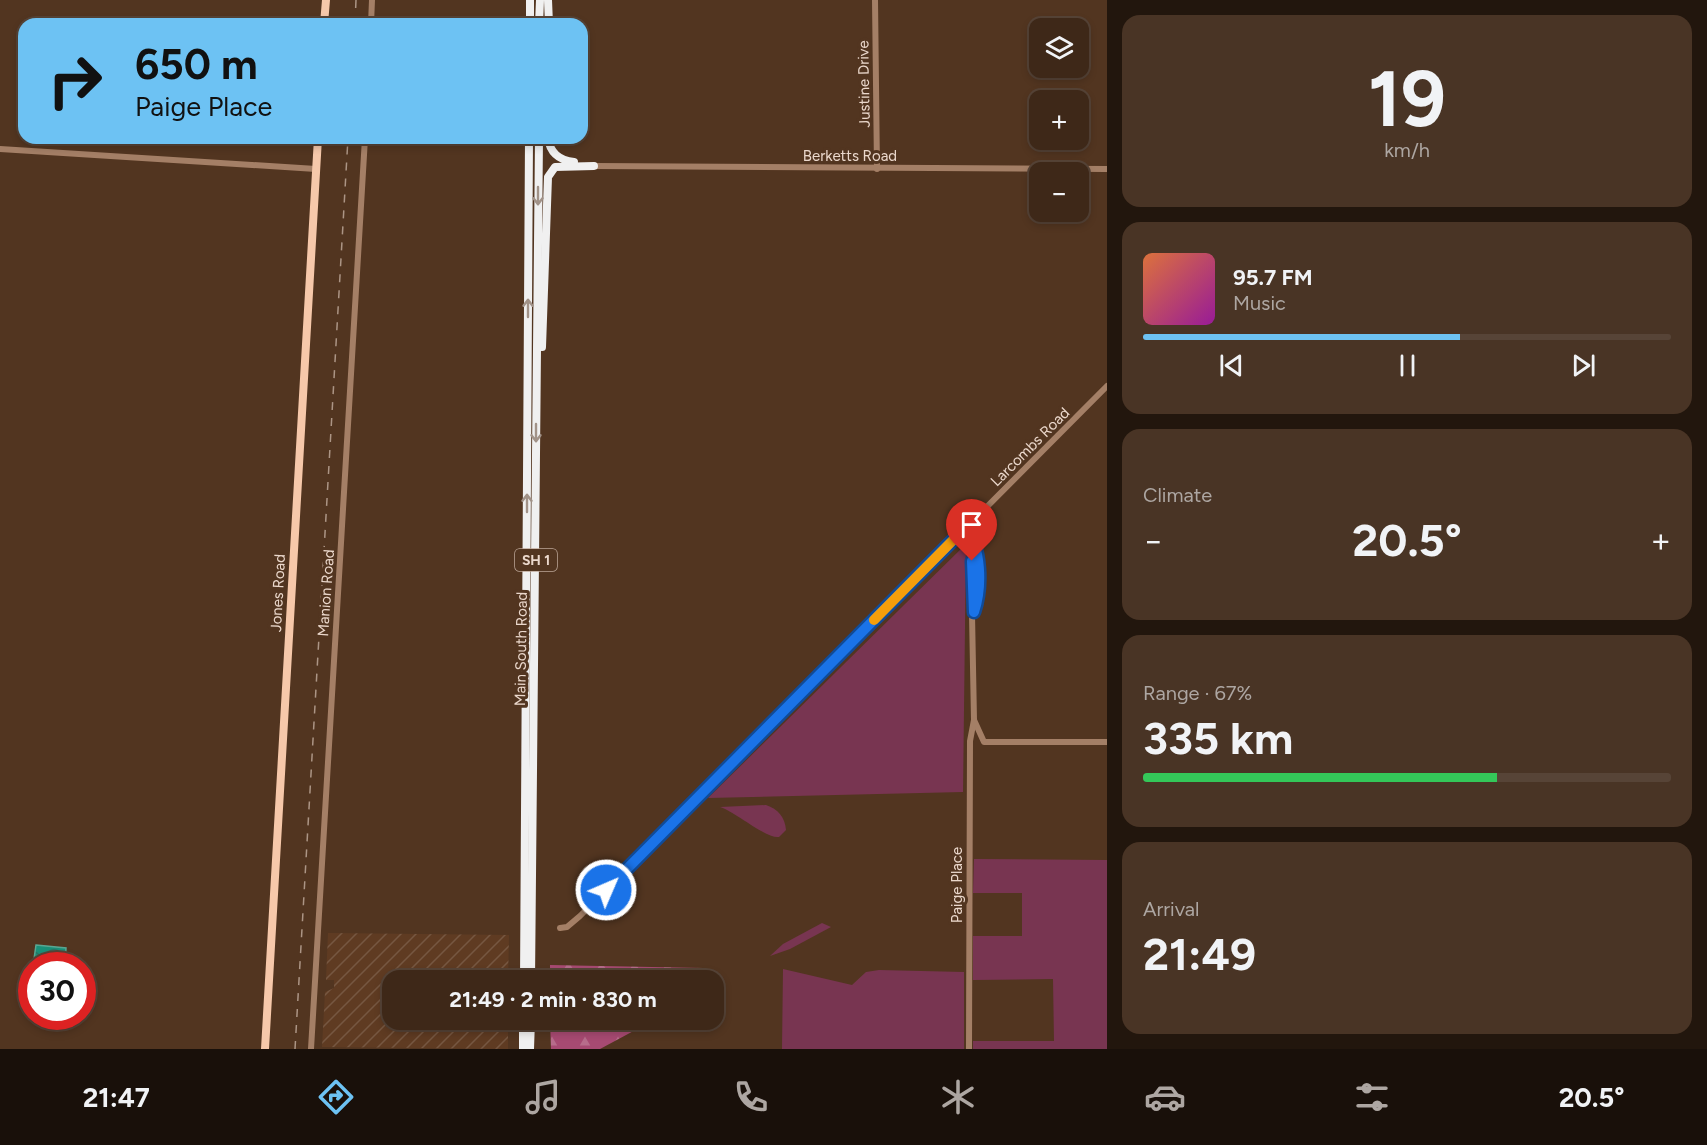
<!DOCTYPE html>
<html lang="en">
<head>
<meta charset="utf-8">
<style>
	:root { --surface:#3e2818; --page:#493425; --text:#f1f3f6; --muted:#ada6a2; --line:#574437; --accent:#6dc2f3 }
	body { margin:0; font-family:Figtree,sans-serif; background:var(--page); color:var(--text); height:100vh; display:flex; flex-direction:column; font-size:22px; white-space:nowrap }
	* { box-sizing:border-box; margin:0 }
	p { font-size:20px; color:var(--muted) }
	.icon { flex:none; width:33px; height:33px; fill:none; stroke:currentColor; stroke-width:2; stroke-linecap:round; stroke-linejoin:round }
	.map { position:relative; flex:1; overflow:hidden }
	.side { display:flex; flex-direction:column; gap:15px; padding:15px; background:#22160d; width:600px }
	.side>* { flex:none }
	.guide { position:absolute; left:18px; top:18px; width:570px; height:126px; border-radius:18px; box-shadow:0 3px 9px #0003,0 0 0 2px var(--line); background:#6dc2f3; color:#111; overflow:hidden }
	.tools { position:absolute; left:1029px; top:18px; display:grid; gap:12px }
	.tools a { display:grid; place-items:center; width:60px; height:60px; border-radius:12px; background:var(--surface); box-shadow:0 3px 9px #0003,0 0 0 2px var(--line); font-size:30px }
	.speed { position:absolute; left:18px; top:952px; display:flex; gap:12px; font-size:30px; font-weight:700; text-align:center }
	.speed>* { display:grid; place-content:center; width:78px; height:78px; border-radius:50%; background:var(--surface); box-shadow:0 3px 9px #0003,0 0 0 2px var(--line); line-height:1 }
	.speed .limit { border:9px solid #d22; background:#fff; color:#111 }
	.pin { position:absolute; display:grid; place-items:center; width:51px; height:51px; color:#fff; margin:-62px -26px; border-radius:50% 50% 50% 0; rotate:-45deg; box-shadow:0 0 6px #0007 }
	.pin .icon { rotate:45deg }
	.me { position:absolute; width:66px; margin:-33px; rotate:45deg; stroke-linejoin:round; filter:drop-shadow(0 0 4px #0008) }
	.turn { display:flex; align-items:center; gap:21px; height:126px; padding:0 18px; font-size:27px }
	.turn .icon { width:78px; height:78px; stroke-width:2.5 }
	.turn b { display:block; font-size:42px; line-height:51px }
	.big { font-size:45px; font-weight:700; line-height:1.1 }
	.side .widget { flex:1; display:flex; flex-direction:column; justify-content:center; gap:9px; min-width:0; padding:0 21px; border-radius:18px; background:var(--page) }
	.side .dial { align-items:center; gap:0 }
	.dial b { font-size:78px; line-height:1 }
	.song { display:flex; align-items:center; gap:18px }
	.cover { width:72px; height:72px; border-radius:9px; background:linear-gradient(135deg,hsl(20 70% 55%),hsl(300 70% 35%)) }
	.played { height:6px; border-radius:3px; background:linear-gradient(90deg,var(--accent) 60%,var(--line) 60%) }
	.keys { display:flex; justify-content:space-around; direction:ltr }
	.heat { display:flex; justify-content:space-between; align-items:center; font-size:33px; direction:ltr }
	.charge { height:9px; border-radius:4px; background:linear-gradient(90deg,#34c759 67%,var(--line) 0) }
	.trip { position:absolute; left:382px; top:970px; width:342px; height:60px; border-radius:18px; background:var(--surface); box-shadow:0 3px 9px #0003,0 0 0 2px var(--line); font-weight:700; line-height:60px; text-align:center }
	.menu { display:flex; height:96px; justify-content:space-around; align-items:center; background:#19100a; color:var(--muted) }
	.menu .icon { width:42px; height:42px }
	.menu .current { color:var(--accent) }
	.menu b { font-size:27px; color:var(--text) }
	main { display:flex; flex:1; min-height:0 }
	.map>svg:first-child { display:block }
	.industrial { fill:url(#industrial-furrows) }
	.grass { fill:#783551 }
	.forest { fill:url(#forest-firs) }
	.water { fill:url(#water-waves); stroke:#59a692; stroke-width:1.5 }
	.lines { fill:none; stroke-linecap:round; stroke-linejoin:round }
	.minor { stroke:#a47f66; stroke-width:6 }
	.major { stroke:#f6c8aa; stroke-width:8 }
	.highway { stroke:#f0f0f0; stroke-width:8 }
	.rail { stroke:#ac9585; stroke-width:1.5; stroke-dasharray:8 8; stroke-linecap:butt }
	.oneway { stroke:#a19288 }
	.route-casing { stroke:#114b97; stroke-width:15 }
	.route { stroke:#1a73e8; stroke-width:10 }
	.slow { stroke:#f59e0b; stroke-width:10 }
	.labels { text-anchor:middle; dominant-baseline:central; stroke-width:6; stroke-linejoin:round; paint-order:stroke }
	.shield { fill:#523520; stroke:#bda798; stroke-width:1.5 }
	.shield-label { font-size:14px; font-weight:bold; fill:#ebd8cc }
	.street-label { font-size:15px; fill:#ebd8cc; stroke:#523520 }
</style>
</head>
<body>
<main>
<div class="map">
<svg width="1107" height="1049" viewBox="0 0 1107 1049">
	<defs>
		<pattern id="industrial-furrows" width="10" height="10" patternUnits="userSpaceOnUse" patternTransform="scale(1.5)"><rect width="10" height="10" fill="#5f3b22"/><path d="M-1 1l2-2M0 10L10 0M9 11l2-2" fill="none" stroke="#765741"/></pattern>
		<pattern id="forest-firs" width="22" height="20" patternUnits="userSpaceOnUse" patternTransform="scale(1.5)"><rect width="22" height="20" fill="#a74a72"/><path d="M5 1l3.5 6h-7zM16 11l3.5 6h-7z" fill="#b76c8b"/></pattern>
		<pattern id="water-waves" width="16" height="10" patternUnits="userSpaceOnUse" patternTransform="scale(1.5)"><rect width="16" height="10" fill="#1a9079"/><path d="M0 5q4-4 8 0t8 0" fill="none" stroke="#297464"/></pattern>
	</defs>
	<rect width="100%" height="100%" fill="#523520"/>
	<polygon class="industrial" points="328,933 509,935 508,981 393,981 393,1020 508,1020 508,1049 322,1047 325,992 334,988 334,980 326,980"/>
	<g class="grass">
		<polygon points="966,544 963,792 708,798"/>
		<path d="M766,805c12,4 19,12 20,25l-7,7c-13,2 -43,-25 -59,-30z"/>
		<polygon points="974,859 1107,860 1107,1049 973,1049 973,1041 1054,1041 1053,979 973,980 973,936 1022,936 1022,893 973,893"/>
		<polygon points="822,923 831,927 790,949 770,956 783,944"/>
		<polygon points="783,969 852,985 866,972 879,970 964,972 964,1049 782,1049"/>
	</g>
	<g class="forest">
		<polygon points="550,965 703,968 703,981 550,981"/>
		<polygon points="550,1020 654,1020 600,1049 551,1049"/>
	</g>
	<polygon class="water" points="36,945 66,948 65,966 47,966 34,959"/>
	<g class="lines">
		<g class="minor">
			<polyline points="875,0 877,169"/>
			<polyline points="371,24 372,0"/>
			<polyline points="0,149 316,169"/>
			<polyline points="594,166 1107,169"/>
			<path d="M965,528c17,19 17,60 9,83"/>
			<polyline points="976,549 971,561 974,720 984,742 1107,742"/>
			<polyline points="560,928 567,927 580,916 1107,386"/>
			<polyline points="311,1049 365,138"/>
			<polyline points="969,1049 970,741 974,720"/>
		</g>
		<g class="major">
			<polyline points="324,24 326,0"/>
			<polyline points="265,1049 318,138"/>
		</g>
		<g class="highway">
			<polyline points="548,0 549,24"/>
			<polyline points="530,24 530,0"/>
			<polyline points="539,24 540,0"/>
			<path d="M548,138c2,15 11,22 26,24"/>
			<polyline points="542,347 548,177 555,167 594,166"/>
			<polyline points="524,981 529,138"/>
			<polyline points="531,981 539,138"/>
			<polyline points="523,1049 523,1020"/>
			<polyline points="530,1049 531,1020"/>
		</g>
		<g class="rail">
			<polyline points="355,24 356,0"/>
			<polyline points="295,1049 348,138"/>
		</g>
	</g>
	<defs><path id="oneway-shaft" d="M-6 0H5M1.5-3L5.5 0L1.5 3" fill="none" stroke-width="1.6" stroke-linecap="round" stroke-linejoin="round" transform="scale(1.5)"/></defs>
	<g class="oneway">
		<use href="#oneway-shaft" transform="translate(538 196) rotate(90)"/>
		<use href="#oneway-shaft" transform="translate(528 308) rotate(-90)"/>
		<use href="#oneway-shaft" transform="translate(536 433) rotate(90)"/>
		<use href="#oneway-shaft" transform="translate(527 503) rotate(-90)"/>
	</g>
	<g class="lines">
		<defs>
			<path id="route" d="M606,890l359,-362c17,19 17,60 9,84l-2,-51"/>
		</defs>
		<use href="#route" class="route-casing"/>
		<use href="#route" class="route"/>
		<polyline class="slow" points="874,620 965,528"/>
	</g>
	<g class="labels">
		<rect class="shield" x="515" y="549" width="42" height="22" rx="4.5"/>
		<g class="shield-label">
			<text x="536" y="560">SH 1</text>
		</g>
		<g class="street-label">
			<text transform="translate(864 84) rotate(-91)">Justine Drive</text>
			<text x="850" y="156">Berketts Road</text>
			<text transform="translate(1030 447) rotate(-45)">Larcombs Road</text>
			<text transform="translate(278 593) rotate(-87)">Jones Road</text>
			<text transform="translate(326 593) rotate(-86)">Manion Road</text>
			<text transform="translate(521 649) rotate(-89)">Main South Road</text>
			<text transform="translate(957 885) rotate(-90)">Paige Place</text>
		</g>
	</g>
</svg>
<div class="tools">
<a><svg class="icon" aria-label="layers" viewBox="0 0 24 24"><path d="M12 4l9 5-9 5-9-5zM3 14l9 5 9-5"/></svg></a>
<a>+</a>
<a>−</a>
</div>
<div class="speed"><div class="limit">30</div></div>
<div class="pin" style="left:972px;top:561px;background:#d93025"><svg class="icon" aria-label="arrive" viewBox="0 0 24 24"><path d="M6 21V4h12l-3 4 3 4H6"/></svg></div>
<svg class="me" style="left:606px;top:890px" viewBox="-20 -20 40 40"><circle r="17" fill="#1a73e8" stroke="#fff" stroke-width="3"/><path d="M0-11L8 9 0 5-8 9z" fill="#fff"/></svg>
<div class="trip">21:49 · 2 min · 830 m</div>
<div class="guide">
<div class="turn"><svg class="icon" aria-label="right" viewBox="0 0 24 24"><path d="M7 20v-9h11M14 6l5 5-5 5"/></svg><div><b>650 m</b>Paige Place</div></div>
</div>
</div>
<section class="side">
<div class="widget dial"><b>19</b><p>km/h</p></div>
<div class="widget">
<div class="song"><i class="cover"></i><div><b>95.7 FM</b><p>Music</p></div></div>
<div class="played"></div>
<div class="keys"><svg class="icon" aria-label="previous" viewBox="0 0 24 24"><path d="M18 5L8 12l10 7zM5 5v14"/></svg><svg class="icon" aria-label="pause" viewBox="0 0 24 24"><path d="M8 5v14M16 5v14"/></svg><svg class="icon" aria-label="next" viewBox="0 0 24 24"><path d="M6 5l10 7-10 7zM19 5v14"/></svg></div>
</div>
<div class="widget"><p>Climate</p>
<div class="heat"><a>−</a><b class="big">20.5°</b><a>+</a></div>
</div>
<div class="widget"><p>Range · 67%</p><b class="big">335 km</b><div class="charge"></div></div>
<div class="widget"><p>Arrival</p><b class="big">21:49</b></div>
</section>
</main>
<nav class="menu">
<b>21:47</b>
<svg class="icon current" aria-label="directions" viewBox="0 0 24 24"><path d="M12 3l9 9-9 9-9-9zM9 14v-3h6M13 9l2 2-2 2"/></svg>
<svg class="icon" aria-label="music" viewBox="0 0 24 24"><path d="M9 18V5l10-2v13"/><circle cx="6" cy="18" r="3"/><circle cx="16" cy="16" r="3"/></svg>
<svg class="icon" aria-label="phone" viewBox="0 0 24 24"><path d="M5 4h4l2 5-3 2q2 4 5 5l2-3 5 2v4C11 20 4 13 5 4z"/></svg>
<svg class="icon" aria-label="climate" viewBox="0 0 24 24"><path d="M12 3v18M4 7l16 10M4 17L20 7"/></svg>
<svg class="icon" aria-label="car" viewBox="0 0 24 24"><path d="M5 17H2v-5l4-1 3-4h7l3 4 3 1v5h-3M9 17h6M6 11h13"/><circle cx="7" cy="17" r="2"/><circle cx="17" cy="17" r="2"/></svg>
<svg class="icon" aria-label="filters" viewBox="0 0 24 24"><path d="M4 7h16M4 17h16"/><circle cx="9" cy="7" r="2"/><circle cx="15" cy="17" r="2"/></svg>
<b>20.5°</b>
</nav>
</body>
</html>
